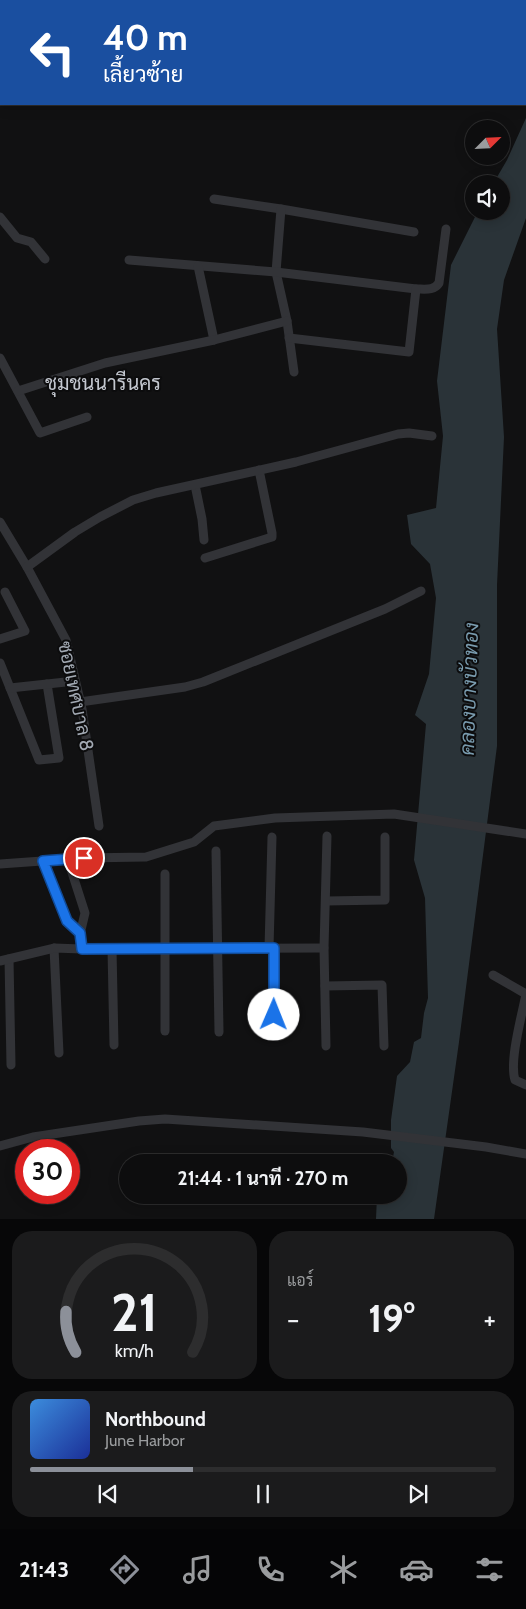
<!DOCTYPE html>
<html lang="th">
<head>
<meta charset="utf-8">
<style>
	:root { --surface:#0d0d0e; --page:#1b1b1c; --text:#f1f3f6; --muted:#9a9c9e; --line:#2d2d2e; --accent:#8c9099 }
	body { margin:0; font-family:Cabin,Sarabun,sans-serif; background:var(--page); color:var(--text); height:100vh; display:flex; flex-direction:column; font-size:19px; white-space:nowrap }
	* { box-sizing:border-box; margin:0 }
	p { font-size:16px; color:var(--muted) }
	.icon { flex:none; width:28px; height:28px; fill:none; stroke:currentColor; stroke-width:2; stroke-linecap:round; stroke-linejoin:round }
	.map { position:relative; height:1219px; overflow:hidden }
	.side { display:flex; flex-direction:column; gap:12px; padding:12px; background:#070708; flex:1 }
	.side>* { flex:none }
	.guide { position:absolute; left:0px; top:0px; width:526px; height:105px; box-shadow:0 2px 12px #0003,0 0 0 1px var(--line); background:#1a4fa0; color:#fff; overflow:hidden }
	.needle { width:32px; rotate:66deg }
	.buttons { position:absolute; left:465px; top:120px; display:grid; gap:10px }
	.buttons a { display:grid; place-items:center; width:45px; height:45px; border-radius:50%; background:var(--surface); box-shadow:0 2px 12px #0003,0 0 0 1px var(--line); font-size:25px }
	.speed { position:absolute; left:15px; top:1139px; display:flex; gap:10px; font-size:25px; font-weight:700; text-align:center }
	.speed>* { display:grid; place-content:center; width:65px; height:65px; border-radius:50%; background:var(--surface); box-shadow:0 2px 12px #0003,0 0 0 1px var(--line); line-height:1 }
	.speed .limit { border:8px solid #d22; background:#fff; color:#111 }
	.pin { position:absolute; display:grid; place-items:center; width:42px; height:42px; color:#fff; margin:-21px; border:2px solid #fff; border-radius:50%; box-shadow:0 1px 5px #0007 }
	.me { position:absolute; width:55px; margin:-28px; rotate:1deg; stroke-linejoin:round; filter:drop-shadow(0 0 4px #0008) }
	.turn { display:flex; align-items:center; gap:18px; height:105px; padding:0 20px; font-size:22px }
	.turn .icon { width:65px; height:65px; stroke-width:2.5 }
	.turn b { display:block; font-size:35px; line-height:42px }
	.big { font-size:38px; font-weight:700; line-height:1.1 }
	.side .widget { flex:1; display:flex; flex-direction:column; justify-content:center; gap:8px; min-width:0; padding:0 18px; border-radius:20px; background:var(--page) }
	.side .dial { align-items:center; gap:0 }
	.dial svg { height:130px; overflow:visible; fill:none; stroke:var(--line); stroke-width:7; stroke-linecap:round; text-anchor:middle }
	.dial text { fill:var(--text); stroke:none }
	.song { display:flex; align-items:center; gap:15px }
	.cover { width:60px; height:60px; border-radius:8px; background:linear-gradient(135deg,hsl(210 70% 55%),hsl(230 70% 35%)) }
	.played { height:5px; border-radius:2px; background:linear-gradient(90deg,var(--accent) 35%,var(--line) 35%) }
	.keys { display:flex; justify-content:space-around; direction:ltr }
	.heat { display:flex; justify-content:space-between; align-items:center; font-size:28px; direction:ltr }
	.side .tiles { flex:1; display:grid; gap:12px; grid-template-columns:1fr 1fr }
	.widget:last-child { grid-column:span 2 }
	.trip { position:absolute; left:119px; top:1154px; width:288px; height:50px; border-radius:25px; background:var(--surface); box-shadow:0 2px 12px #0003,0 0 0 1px var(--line); font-weight:700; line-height:50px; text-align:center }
	.menu { display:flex; height:80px; justify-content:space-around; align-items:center; background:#050506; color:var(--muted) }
	.menu .icon { width:35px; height:35px }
	.menu .current { color:var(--accent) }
	.menu b { font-size:22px; color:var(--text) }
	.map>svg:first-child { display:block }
	.water { fill:#2a3338 }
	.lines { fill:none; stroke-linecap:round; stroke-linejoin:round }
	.street { stroke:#323337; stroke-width:9 }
	.secondary { stroke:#404247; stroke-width:12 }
	.route-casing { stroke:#114b97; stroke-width:12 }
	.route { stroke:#1a73e8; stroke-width:9 }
	.labels { text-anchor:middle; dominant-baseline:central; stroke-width:4; stroke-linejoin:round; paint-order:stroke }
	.street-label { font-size:19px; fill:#a2a9b3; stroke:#0c0c0d }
	.neighbourhood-label { font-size:20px; fill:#c3c7cf; stroke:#0c0c0d }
	.water-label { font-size:20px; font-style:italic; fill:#799bae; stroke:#0c0c0d }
</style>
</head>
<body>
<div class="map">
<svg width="526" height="1219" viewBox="0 0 526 1219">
	<rect width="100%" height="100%" fill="#111112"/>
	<polygon class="water" points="526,118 526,218 504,280 497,329 504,437 497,585 497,746 459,1042 434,1219 376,1219 377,1195 398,1195 398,1162 392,1162 394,1152 391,1148 391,1120 397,1076 410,1062 414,1042 421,1038 424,1013 428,998 425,898 414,860 426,724 415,715 429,674 436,598 430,564 411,544 407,515 436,508 443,436 437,381 451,265 478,211 501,211 501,184 493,184 507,160"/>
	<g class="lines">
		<g class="street">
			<polyline points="332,0 334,1"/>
			<polyline points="317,1 318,0"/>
			<polyline points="214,199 281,209 414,232"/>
			<polyline points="281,209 276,272 287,321 294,372"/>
			<polyline points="0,217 17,238 31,242 45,259"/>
			<path d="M129,260l147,12 140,17c9,0 18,2 23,-6l7,-54"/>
			<polyline points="198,266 214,340"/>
			<polyline points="289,338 409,352 416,289"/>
			<polyline points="0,358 40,433 87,417"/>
			<polyline points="18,391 105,363 214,340 287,321"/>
			<polyline points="195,485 202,519 204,540"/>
			<polyline points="0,522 27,567 66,640 82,709 99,826"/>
			<polyline points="205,558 272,537 272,533 259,470"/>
			<polyline points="27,567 75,532 100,517 133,500 156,493 296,462 398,434 409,433 432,436"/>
			<polyline points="0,639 25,631 5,592"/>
			<polyline points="0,663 39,760 59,758 47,684"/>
			<polyline points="10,688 75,681"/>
			<polyline points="80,702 185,687 203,682 385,609 421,591"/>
			<polyline points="216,851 219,1032"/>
			<polyline points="43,861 67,921 80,934 85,913 68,860"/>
			<polyline points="0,864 84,858 146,857 194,842 214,826 275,818 394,814 526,834"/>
			<polyline points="165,874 165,1031"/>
			<polyline points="326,901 385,900 385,837"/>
			<polyline points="80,933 82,949 324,948"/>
			<polyline points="54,948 59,1053"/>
			<polyline points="269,948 272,837"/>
			<polyline points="112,949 114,1045"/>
			<polyline points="9,959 11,1065"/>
			<polyline points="0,961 54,948 82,949"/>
			<polyline points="493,975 526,994"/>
			<polyline points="325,986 382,985 384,1046"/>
			<path d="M526,994c-4,21 -17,67 -11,86l11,5"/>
			<polyline points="274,1031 274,948"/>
			<polyline points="326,1046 324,948 327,836"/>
			<polyline points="0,1146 33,1137 139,1121 165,1119 363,1132 486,1147 526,1154"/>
		</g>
		<g class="secondary">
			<polyline points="33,1 35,0"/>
			<polyline points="69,1 70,0"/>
			<polyline points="0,27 1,26"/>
			<polyline points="0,54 1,53"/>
		</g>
	</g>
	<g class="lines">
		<defs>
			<polyline id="route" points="84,858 43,861 67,921 80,933 82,949 274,948 274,1015"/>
		</defs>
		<use href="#route" class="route-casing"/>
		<use href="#route" class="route"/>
	</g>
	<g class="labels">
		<g class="street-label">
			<text transform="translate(76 696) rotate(78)">ซอยเทศบาล 8</text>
		</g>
		<g class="neighbourhood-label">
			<text x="103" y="383">ชุมชนนารีนคร</text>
		</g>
		<g class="water-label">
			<text transform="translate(469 689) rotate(-88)">คลองบางบัวทอง</text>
		</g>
	</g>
</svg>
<div class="buttons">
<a><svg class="needle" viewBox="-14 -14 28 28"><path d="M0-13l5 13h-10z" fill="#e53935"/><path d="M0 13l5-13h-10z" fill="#9a9c9e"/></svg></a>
<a><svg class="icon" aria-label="sound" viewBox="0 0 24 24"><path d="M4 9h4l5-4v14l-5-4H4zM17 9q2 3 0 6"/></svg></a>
</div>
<div class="speed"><div class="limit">30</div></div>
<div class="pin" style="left:84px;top:858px;background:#d93025"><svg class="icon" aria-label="arrive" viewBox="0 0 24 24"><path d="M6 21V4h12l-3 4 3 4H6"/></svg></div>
<svg class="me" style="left:274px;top:1015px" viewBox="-20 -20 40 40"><circle r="19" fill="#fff"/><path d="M0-13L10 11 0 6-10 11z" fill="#1a73e8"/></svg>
<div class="trip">21:44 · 1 นาที · 270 m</div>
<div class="guide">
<div class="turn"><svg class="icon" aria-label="left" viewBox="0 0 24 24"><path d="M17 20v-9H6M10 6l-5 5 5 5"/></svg><div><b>40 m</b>เลี้ยวซ้าย</div></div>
</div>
</div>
<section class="side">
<div class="tiles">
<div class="widget dial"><svg viewBox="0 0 100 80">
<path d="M14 69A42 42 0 1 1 86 69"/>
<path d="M14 69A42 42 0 0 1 8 44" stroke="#8c9099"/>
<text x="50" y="56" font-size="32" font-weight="700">21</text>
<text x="50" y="72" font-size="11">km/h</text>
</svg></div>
<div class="widget"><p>แอร์</p>
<div class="heat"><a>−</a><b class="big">19°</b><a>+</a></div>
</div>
<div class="widget">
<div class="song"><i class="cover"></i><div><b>Northbound</b><p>June Harbor</p></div></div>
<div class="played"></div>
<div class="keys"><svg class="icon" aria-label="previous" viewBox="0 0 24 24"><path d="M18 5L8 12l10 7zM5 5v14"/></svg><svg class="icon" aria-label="pause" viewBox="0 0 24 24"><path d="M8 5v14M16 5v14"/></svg><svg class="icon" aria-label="next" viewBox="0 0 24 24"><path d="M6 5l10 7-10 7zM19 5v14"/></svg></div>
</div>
</div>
</section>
<nav class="menu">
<b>21:43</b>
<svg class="icon current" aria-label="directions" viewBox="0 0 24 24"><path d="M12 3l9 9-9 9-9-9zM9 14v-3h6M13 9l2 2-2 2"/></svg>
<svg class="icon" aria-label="music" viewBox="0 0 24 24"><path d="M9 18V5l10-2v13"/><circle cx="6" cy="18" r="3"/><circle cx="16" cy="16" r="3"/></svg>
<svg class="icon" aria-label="phone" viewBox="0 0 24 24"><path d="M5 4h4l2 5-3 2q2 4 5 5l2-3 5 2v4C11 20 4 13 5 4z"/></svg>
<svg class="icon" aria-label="climate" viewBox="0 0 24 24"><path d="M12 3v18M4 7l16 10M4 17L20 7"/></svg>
<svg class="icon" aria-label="car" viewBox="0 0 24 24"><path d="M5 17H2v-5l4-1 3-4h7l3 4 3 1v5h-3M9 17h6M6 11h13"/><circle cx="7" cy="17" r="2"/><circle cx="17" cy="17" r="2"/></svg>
<svg class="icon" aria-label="filters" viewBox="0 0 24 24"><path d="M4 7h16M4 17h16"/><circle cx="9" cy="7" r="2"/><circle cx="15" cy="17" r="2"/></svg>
</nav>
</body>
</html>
